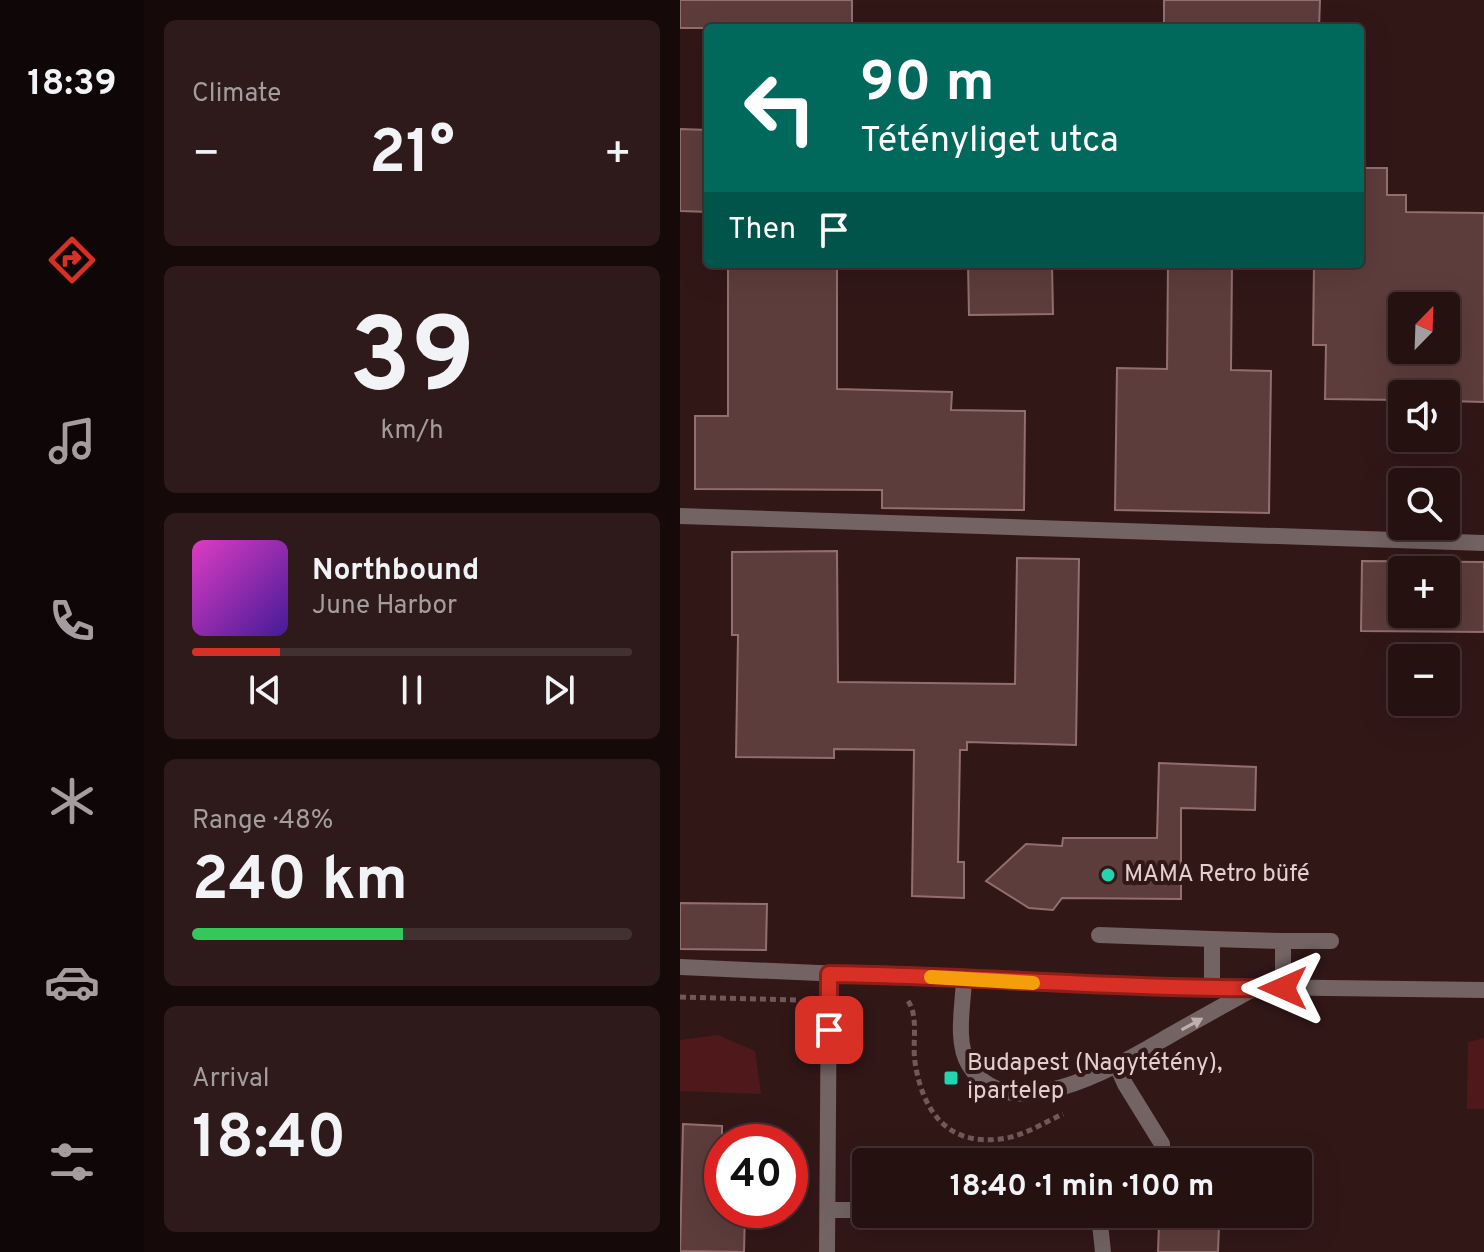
<!DOCTYPE html>
<html lang="en">
<head>
<meta charset="utf-8">
<style>
	:root { --surface:#261111; --page:#2e1a1a; --text:#f1f3f6; --muted:#a49d9f; --line:#423131; --accent:#d93025 }
	body { margin:0; font-family:Overpass,sans-serif; background:var(--page); color:var(--text); height:100vh; display:flex; flex-direction:column; font-size:30px; white-space:nowrap }
	* { box-sizing:border-box; margin:0 }
	p { font-size:26px; color:var(--muted) }
	.icon { flex:none; width:44px; height:44px; fill:none; stroke:currentColor; stroke-width:2; stroke-linecap:round; stroke-linejoin:round }
	.map { position:relative; flex:1; overflow:hidden }
	.details { display:flex; flex-direction:column; gap:20px; padding:20px; background:#150909; width:536px }
	.details>* { flex:none }
	.guide { position:absolute; left:24px; top:24px; width:660px; height:244px; border-radius:8px; box-shadow:0 8px 32px #0002,0 0 0 2px var(--line); background:#00695c; color:#fff; overflow:hidden }
	.needle { width:52px; rotate:23deg }
	.controls { position:absolute; left:708px; top:292px; display:grid; gap:16px }
	.controls a { display:grid; place-items:center; width:72px; height:72px; border-radius:8px; background:var(--surface); box-shadow:0 8px 32px #0002,0 0 0 2px var(--line); font-size:40px }
	.speed { position:absolute; left:24px; top:1124px; display:flex; gap:16px; font-size:40px; font-weight:700; text-align:center }
	.speed>* { display:grid; place-content:center; width:104px; height:104px; border-radius:50%; background:var(--surface); box-shadow:0 8px 32px #0002,0 0 0 2px var(--line); line-height:1 }
	.speed .limit { border:12px solid #d22; background:#fff; color:#111 }
	.pin { position:absolute; display:grid; place-items:center; width:68px; height:68px; color:#fff; margin:-34px; border-radius:16px; box-shadow:0 4px 12px #0006 }
	.me { position:absolute; width:88px; margin:-44px; rotate:270deg; stroke-linejoin:round; filter:drop-shadow(0 0 6px #0008) }
	.turn { display:flex; align-items:center; gap:28px; height:168px; padding:0 24px; font-size:36px }
	.turn .icon { width:104px; height:104px; stroke-width:2.5 }
	.turn b { display:block; font-size:56px; line-height:68px }
	.then { display:flex; align-items:center; height:76px; padding:0 24px; background:#0003; gap:16px; font-size:30px }
	.big { font-size:60px; font-weight:700; line-height:1.1 }
	.details .card { flex:1; display:flex; flex-direction:column; justify-content:center; gap:12px; min-width:0; padding:0 28px; border-radius:12px; background:var(--page) }
	.details .dial { align-items:center; gap:0 }
	.dial b { font-size:104px; line-height:1 }
	.song { display:flex; align-items:center; gap:24px }
	.cover { width:96px; height:96px; border-radius:12px; background:linear-gradient(135deg,hsl(310 70% 55%),hsl(260 70% 35%)) }
	.played { height:8px; border-radius:4px; background:linear-gradient(90deg,var(--accent) 20%,var(--line) 20%) }
	.keys { display:flex; justify-content:space-around; direction:ltr }
	.heat { display:flex; justify-content:space-between; align-items:center; font-size:44px; direction:ltr }
	.charge { height:12px; border-radius:6px; background:linear-gradient(90deg,#34c759 48%,var(--line) 0) }
	.trip { position:absolute; left:172px; top:1148px; width:460px; height:80px; border-radius:8px; background:var(--surface); box-shadow:0 8px 32px #0002,0 0 0 2px var(--line); font-weight:700; line-height:80px; text-align:center }
	main { display:flex; flex:1; min-height:0 }
	.menu { display:flex; flex-direction:column; width:144px; justify-content:space-around; align-items:center; background:#0f0707; color:var(--muted) }
	.menu .icon { width:56px; height:56px }
	.menu .active { color:var(--accent) }
	.menu b { font-size:36px; color:var(--text) }
	.map>svg:first-child { display:block }
	.green { fill:#4f191b }
	.building { fill:#5d3d3c; stroke:#926f6e; stroke-width:2; fill-rule:evenodd }
	.lines { fill:none; stroke-linecap:round; stroke-linejoin:round }
	.path { stroke:#715958; stroke-width:5; stroke-dasharray:6 4; stroke-linecap:butt }
	.service { stroke:#736363; stroke-width:16 }
	.minor { stroke:#736363; stroke-width:16 }
	.tertiary { stroke:#736363; stroke-width:16 }
	.oneway { fill:#c1afae }
	.route-casing { stroke:#8d1f18; stroke-width:20 }
	.route { stroke:#d93025; stroke-width:14 }
	.slow { stroke:#f59e0b; stroke-width:14 }
	.poi-dot { fill:#20d5b0; stroke:#321717; stroke-width:3 }
	.labels { text-anchor:middle; dominant-baseline:central; stroke-width:8; stroke-linejoin:round; paint-order:stroke }
	.poi-label { font-size:24px; fill:#e3d0ce; stroke:#321717; text-anchor:start }
</style>
</head>
<body>
<main>
<nav class="menu">
<b>18:39</b>
<svg class="icon active" aria-label="directions" viewBox="0 0 24 24"><path d="M12 3l9 9-9 9-9-9zM9 14v-3h6M13 9l2 2-2 2"/></svg>
<svg class="icon" aria-label="music" viewBox="0 0 24 24"><path d="M9 18V5l10-2v13"/><circle cx="6" cy="18" r="3"/><circle cx="16" cy="16" r="3"/></svg>
<svg class="icon" aria-label="phone" viewBox="0 0 24 24"><path d="M5 4h4l2 5-3 2q2 4 5 5l2-3 5 2v4C11 20 4 13 5 4z"/></svg>
<svg class="icon" aria-label="climate" viewBox="0 0 24 24"><path d="M12 3v18M4 7l16 10M4 17L20 7"/></svg>
<svg class="icon" aria-label="car" viewBox="0 0 24 24"><path d="M5 17H2v-5l4-1 3-4h7l3 4 3 1v5h-3M9 17h6M6 11h13"/><circle cx="7" cy="17" r="2"/><circle cx="17" cy="17" r="2"/></svg>
<svg class="icon" aria-label="filters" viewBox="0 0 24 24"><path d="M4 7h16M4 17h16"/><circle cx="9" cy="7" r="2"/><circle cx="15" cy="17" r="2"/></svg>
</nav>
<section class="details">
<div class="card"><p>Climate</p>
<div class="heat"><a>−</a><b class="big">21°</b><a>+</a></div>
</div>
<div class="card dial"><b>39</b><p>km/h</p></div>
<div class="card">
<div class="song"><i class="cover"></i><div><b>Northbound</b><p>June Harbor</p></div></div>
<div class="played"></div>
<div class="keys"><svg class="icon" aria-label="previous" viewBox="0 0 24 24"><path d="M18 5L8 12l10 7zM5 5v14"/></svg><svg class="icon" aria-label="pause" viewBox="0 0 24 24"><path d="M8 5v14M16 5v14"/></svg><svg class="icon" aria-label="next" viewBox="0 0 24 24"><path d="M6 5l10 7-10 7zM19 5v14"/></svg></div>
</div>
<div class="card"><p>Range · 48%</p><b class="big">240 km</b><div class="charge"></div></div>
<div class="card"><p>Arrival</p><b class="big">18:40</b></div>
</section>
<div class="map">
<svg width="804" height="1252" viewBox="0 0 804 1252">
	<rect width="100%" height="100%" fill="#321717"/>
	<g class="green">
		<polygon points="38,1035 75,1051 81,1094 0,1091 0,1040"/>
		<polygon points="804,1038 804,1109 787,1109 788,1042"/>
	</g>
	<g class="building">
		<rect x="0" y="0" width="172" height="28"/>
		<polygon points="484,0 640,0 639,28 484,28"/>
		<polygon points="0,129 28,130 28,212 0,211"/>
		<path d="M680,168h27v27h19v17l78,1v189l-38,-1v-7h-44v6l-77,-1 1,-54h-13l1,-81h46zM722,306h44v44h-44z"/>
		<polygon points="288,264 372,264 373,314 289,315"/>
		<polygon points="488,264 552,264 551,370 591,371 589,513 435,510 437,368 487,369"/>
		<polygon points="48,267 157,267 157,389 272,392 271,410 345,411 344,510 202,508 202,490 15,489 15,416 48,416"/>
		<polygon points="157,551 158,682 335,684 337,558 399,559 396,745 287,742 287,750 280,750 278,862 284,862 284,898 232,896 234,750 154,749 154,758 56,757 58,635 52,635 52,552"/>
		<path d="M682,561l122,1v70l-123,-1zM722,570h44v44h-44z"/>
		<polygon points="479,763 576,767 575,810 501,808 501,899 382,898 373,910 349,908 306,881 346,844 382,846 383,838 477,838"/>
		<polygon points="0,903 87,904 86,950 0,949"/>
		<polygon points="3,1124 42,1126 42,1210 65,1210 64,1252 0,1251"/>
		<polygon points="479,1223 539,1226 538,1252 478,1252"/>
	</g>
	<g class="lines">
		<g class="path">
			<polyline points="0,997 119,1000"/>
			<path d="M228,1001c11,15 4,42 7,61 7,47 31,84 85,77 22,-2 43,-16 63,-25"/>
		</g>
		<g class="service">
			<polyline points="0,516 804,543"/>
			<polyline points="419,935 532,939"/>
			<polyline points="603,941 651,941"/>
			<path d="M284,980c-1,25 -9,63 5,85 41,67 153,-2 200,-29 28,-16 57,-32 86,-48"/>
			<polyline points="532,987 532,939 603,941 603,988"/>
			<polyline points="437,1066 445,1084 482,1144 482,1162"/>
			<polyline points="149,1210 186,1210"/>
			<polyline points="371,1214 401,1215 412,1217 420,1224 423,1252"/>
		</g>
		<polyline class="minor" points="147,1252 149,974"/>
		<polyline class="tertiary" points="0,967 414,985 804,990"/>
	</g>
	<defs><path id="oneway-solid" d="M-6-.8H1V-3.2L6.5 0L1 3.2V.8H-6Z" transform="scale(2)"/></defs>
	<use class="oneway" href="#oneway-solid" transform="translate(512 1024) rotate(-29)"/>
	<g class="lines">
		<defs>
			<path id="route" d="M149,1030v-56c151,2 303,16 454,14"/>
		</defs>
		<use href="#route" class="route-casing"/>
		<use href="#route" class="route"/>
		<polyline class="slow" points="251,977 353,983"/>
	</g>
	<g class="poi-dot">
		<circle cx="428" cy="875" r="8"/>
		<rect x="263" y="1070" width="16" height="16" rx="4"/>
	</g>
	<g class="labels">
		<g class="poi-label">
			<text x="444" y="875">MAMA Retro büfé</text>
			<text x="287" y="1064">Budapest (Nagytétény),<tspan x="287" dy="28">ipartelep</tspan></text>
		</g>
	</g>
</svg>
<div class="controls">
<a><svg class="needle" viewBox="-14 -14 28 28"><path d="M0-13l5 13h-10z" fill="#e53935"/><path d="M0 13l5-13h-10z" fill="#a49d9f"/></svg></a>
<a><svg class="icon" aria-label="sound" viewBox="0 0 24 24"><path d="M4 9h4l5-4v14l-5-4H4zM17 9q2 3 0 6"/></svg></a>
<a><svg class="icon" aria-label="search" viewBox="0 0 24 24"><circle cx="10" cy="10" r="6"/><path d="M15 15l6 6"/></svg></a>
<a>+</a>
<a>−</a>
</div>
<div class="speed"><div class="limit">40</div></div>
<div class="pin" style="left:149px;top:1030px;background:#d93025"><svg class="icon" aria-label="arrive" viewBox="0 0 24 24"><path d="M6 21V4h12l-3 4 3 4H6"/></svg></div>
<svg class="me" style="left:603px;top:988px" viewBox="-20 -20 40 40"><path d="M0-17L14 15 0 8-14 15z" fill="#d93025" stroke="#fff" stroke-width="4"/></svg>
<div class="trip">18:40 · 1 min · 100 m</div>
<div class="guide">
<div class="turn"><svg class="icon" aria-label="left" viewBox="0 0 24 24"><path d="M17 20v-9H6M10 6l-5 5 5 5"/></svg><div><b>90 m</b>Tétényliget utca</div></div>
<div class="then">Then<svg class="icon" aria-label="arrive" viewBox="0 0 24 24"><path d="M6 21V4h12l-3 4 3 4H6"/></svg></div>
</div>
</div>
</main>
</body>
</html>
